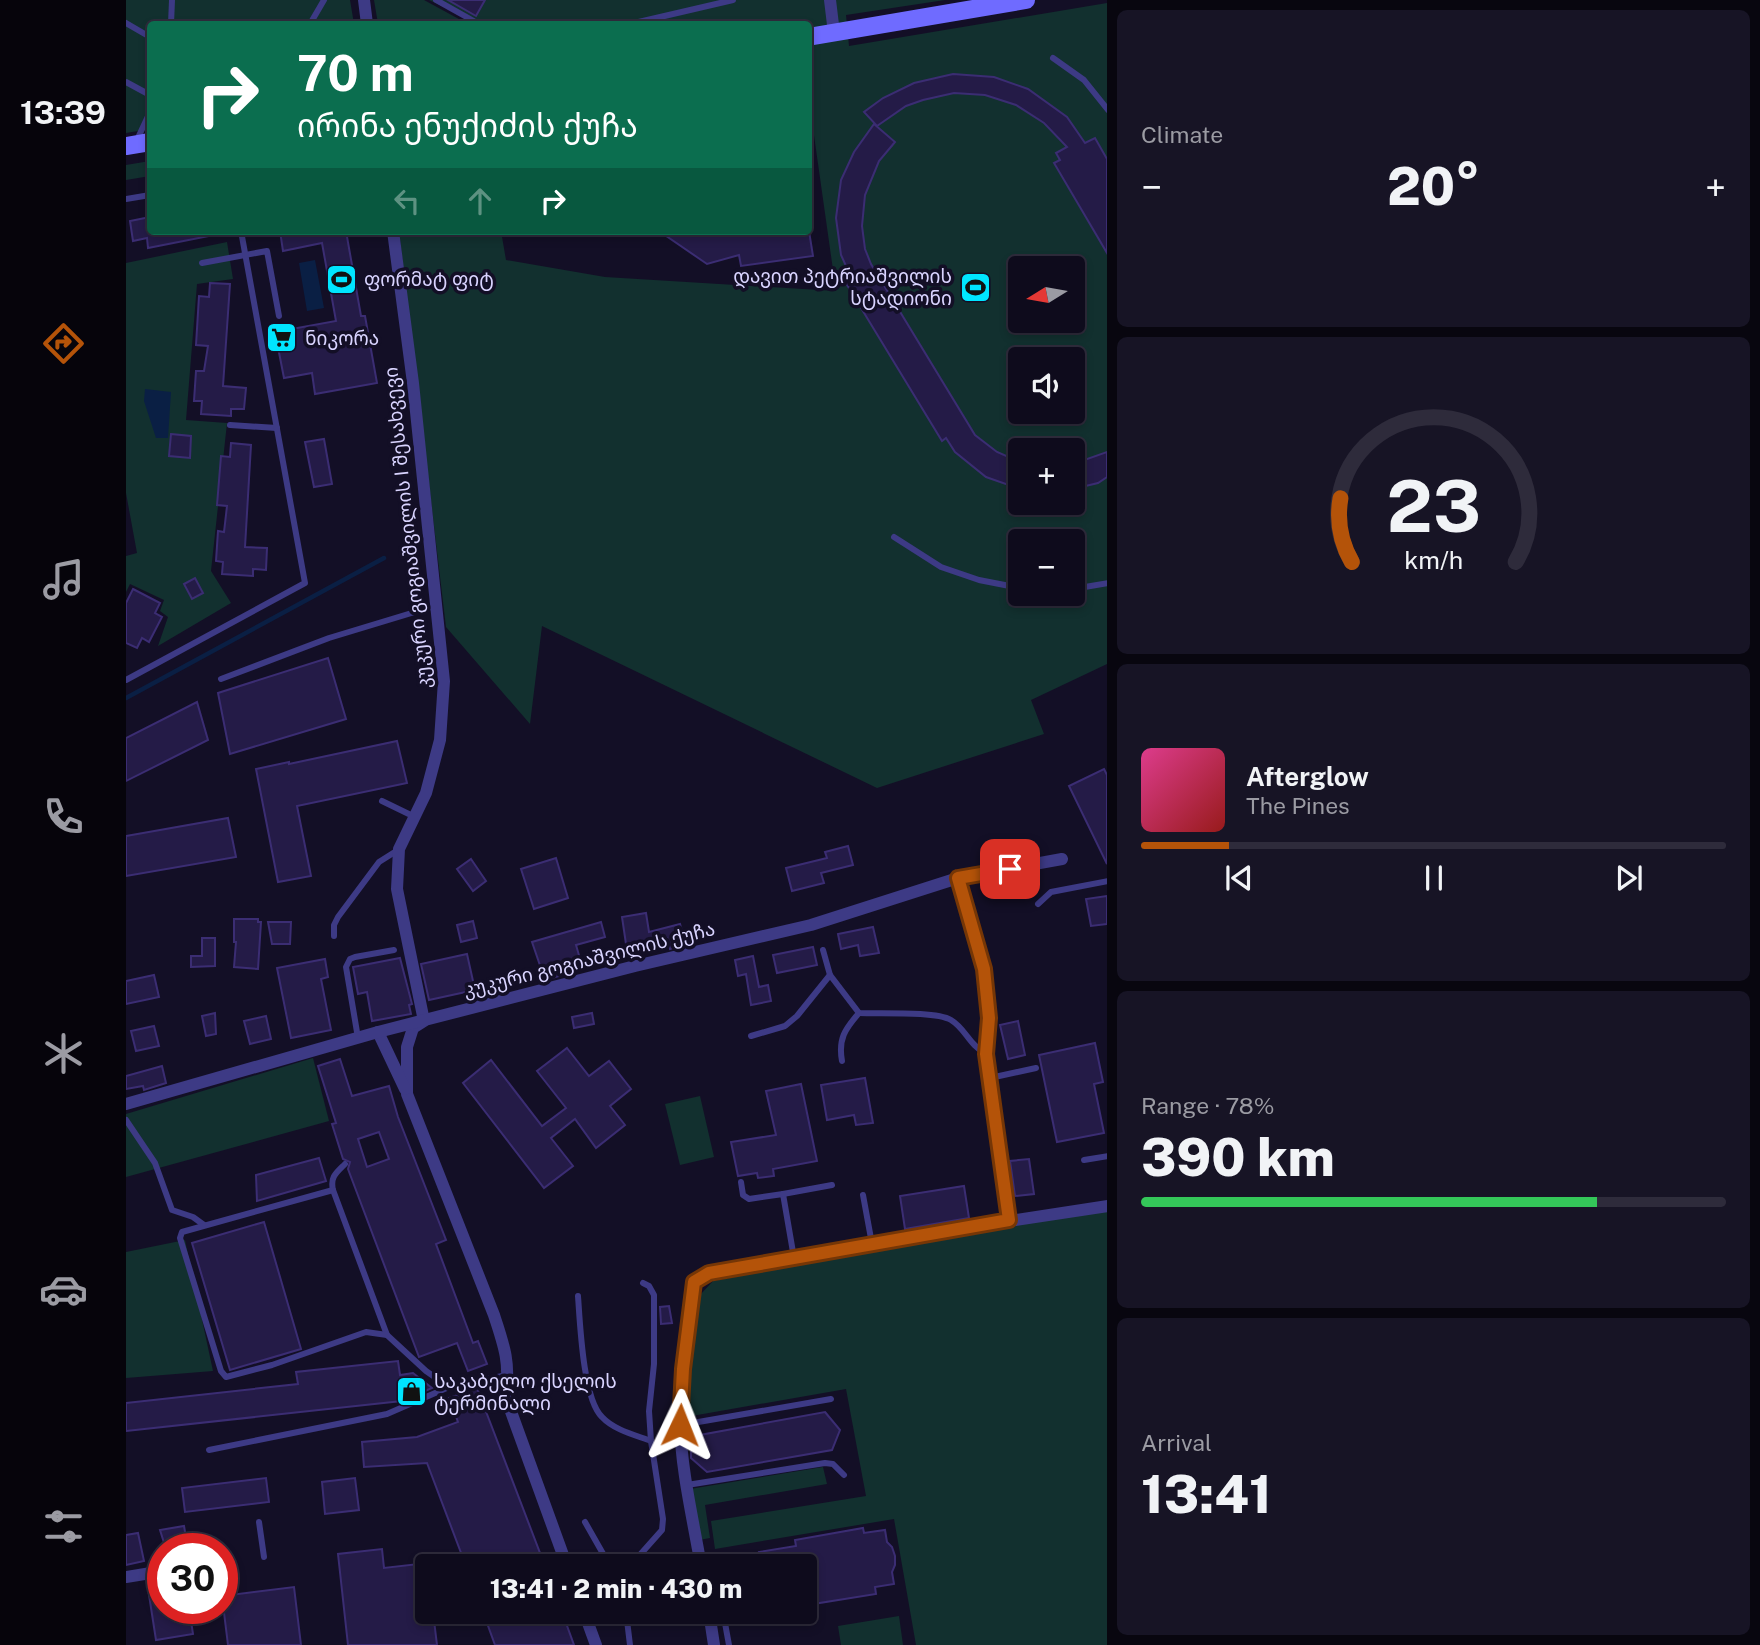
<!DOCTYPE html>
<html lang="en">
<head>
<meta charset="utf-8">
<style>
	:root { --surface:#0e0b1c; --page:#171425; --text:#f1f3f6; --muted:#9b9ba3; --line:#2e2b3b; --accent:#b45309 }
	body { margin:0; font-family:"Public Sans","Noto Sans Georgian",sans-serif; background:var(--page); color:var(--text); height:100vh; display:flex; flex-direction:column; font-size:26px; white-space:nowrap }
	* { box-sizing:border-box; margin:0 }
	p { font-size:23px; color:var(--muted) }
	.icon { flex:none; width:38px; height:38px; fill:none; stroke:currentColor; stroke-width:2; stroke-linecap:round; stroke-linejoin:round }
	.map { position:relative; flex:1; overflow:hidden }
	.side { display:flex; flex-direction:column; gap:10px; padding:10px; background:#08060f; width:653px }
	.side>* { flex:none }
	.guide { position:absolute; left:21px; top:21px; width:665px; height:214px; border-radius:7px; box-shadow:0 4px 10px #0003,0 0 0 2px var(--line); background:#0b6e4f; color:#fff; overflow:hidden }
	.needle { width:46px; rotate:259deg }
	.controls { position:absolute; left:882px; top:256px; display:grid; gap:14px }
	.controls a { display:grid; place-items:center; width:77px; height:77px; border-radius:7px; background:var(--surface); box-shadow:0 4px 10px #0003,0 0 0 2px var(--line); font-size:35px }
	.speed { position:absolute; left:21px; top:1533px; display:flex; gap:14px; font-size:35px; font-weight:700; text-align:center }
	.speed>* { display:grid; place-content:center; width:91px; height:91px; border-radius:50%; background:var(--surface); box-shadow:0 4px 10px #0003,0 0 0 2px var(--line); line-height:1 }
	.speed .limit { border:10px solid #d22; background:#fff; color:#111 }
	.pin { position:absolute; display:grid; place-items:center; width:60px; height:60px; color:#fff; margin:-30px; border-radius:14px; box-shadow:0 4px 10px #0006 }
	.me { position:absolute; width:77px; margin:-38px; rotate:2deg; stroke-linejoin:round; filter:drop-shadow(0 0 5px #0008) }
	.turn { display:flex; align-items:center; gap:24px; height:147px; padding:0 35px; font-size:32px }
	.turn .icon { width:91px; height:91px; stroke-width:2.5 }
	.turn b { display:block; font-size:49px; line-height:60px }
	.lanes { display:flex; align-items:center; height:66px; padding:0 35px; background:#0003; justify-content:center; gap:35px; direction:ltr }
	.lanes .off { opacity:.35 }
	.big { font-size:52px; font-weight:800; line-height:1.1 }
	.side .tile { flex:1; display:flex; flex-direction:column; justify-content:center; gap:10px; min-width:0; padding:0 24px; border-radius:10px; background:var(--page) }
	.side .dial { align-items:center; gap:0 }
	.dial svg { height:182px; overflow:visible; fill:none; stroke:var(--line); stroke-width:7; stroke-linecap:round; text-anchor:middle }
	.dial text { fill:var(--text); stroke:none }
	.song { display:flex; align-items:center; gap:21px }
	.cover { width:84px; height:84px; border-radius:10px; background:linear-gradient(135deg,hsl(330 70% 55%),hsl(0 70% 35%)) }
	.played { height:7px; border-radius:4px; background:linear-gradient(90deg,var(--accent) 15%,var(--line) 15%) }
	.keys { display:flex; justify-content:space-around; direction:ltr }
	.heat { display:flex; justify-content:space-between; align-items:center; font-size:38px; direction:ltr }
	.charge { height:10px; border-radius:5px; background:linear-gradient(90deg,#34c759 78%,var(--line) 0) }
	.trip { position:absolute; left:289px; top:1554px; width:402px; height:70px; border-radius:7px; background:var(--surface); box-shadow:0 4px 10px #0003,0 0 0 2px var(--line); font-weight:800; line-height:70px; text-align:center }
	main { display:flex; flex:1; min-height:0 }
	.tab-bar { display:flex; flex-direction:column; width:126px; justify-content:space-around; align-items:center; background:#06040b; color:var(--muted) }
	.tab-bar .icon { width:49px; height:49px }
	.tab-bar .selected { color:var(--accent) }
	.tab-bar b { font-size:32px; color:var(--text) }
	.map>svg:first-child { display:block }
	.green { fill:#12302f; fill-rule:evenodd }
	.water { fill:#0a1f44 }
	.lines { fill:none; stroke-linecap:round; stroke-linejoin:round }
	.stream { stroke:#0a1f44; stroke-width:4.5 }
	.building { fill:#241b47; stroke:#3b2d73; stroke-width:2; fill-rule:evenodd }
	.lane { stroke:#3d3a85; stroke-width:6 }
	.street { stroke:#3d3a85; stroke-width:12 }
	.secondary { stroke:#6f6bff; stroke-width:18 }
	.route-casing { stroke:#753606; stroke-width:18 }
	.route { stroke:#b45309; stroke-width:12 }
	.labels { text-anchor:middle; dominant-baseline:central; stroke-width:7; stroke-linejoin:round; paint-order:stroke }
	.poi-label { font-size:19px; fill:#d9d4ff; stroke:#130f26; text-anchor:start }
	.street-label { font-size:19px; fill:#d9d4ff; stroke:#130f26 }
</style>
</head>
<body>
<main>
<nav class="tab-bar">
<b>13:39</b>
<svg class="icon selected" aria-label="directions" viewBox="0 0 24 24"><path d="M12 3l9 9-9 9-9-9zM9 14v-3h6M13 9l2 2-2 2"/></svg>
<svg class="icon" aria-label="music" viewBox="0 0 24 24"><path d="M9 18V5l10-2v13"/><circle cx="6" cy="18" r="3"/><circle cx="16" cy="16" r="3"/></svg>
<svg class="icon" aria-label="phone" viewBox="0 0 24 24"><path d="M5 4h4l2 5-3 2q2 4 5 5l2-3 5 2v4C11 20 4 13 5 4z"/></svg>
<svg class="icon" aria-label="climate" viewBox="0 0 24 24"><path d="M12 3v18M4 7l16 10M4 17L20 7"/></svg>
<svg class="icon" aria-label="car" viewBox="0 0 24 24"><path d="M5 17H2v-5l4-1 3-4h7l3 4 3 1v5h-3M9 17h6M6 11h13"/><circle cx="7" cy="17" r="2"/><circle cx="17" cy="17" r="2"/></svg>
<svg class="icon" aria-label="filters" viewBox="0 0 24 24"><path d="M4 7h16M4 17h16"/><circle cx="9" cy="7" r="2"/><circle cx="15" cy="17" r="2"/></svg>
</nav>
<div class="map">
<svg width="982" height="1645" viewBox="0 0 982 1645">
	<rect width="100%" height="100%" fill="#130f26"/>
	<g class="green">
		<polygon points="0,0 224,0 228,24 24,24 24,129 0,133"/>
		<polygon points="248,0 298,0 342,24 252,24"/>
		<path d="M303,0h516l-99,15 3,31 258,-43v661l-76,36 13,34 -167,54 -335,-162 -12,98 -84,-97 -47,-396h102l5,29 99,17 231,14 -27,-191 -1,-76h-329zM894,268h53v52h-53zM894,359h53v52h-53zM894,450h53v52h-53zM894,541h53v52h-53z"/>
		<polygon points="24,161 24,176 0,180 0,165"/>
		<polygon points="101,242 107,279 71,284 60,420 101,423 85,571 105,603 32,646 42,617 34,611 38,600 4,584 0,592 0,556 11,553 0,493 0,263"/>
		<polygon points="187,1058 203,1121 0,1177 0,1114"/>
		<polygon points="574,1096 588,1157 554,1165 539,1104"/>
		<polygon points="981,1210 981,1645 790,1645 768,1519 589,1549 585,1521 740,1496 720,1389 560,1417 574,1295 587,1281 844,1232"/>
		<polygon points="59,1240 87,1371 0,1378 0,1252"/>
		<polygon points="697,1467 701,1484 579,1505 584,1538 573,1540 564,1489"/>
		<polygon points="773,1616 777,1645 715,1645 712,1626"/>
	</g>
	<g class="water">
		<polygon points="189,260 198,308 181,311 173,263"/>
		<polygon points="19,389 45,392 42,438 30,438 18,401"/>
	</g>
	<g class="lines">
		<polyline class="stream" points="0,698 258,558"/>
	</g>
	<g class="building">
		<polygon points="322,0 359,0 350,16"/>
		<polygon points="827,74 868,77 902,89 941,117 959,143 969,138 981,159 981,253 928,163 934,160 930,153 941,147 918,123 890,105 859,95 828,93 797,100 780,106 751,126 738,112 757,98 788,83"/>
		<polygon points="748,124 769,142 753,161 739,195 736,226 739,249 745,264 849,435 871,452 894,462 894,489 860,477 829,452 820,438 816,441 718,280 725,277 715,255 710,218 715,180 728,152"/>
		<polygon points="24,217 24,231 82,231 83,236 22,248 21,238 7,241 4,221"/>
		<polygon points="154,231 220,231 235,316 239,316 251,383 189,394 186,373 158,378 149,332 210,321 196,243 157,251"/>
		<polygon points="533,231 683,231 687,256 615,266 613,255 581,264"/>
		<polygon points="84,283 104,284 97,386 120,388 118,409 105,409 105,416 75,414 76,401 68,401 70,371 78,371 82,346 70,345 73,296 83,297"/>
		<polygon points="45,434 65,436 64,458 43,456"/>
		<polygon points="198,439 206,484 188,487 179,442"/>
		<polygon points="105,443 125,445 119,547 141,548 140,570 127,569 127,576 96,574 97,562 90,561 92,531 98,532 101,506 91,505 95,456 104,457"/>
		<polygon points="981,452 981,477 972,483 947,489 947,464"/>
		<polygon points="69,578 77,593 66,599 58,584"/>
		<polygon points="7,589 34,603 29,613 36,617 23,642 16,638 11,648 0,643 0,603"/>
		<polygon points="202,658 220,719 104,754 92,693"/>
		<polygon points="71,702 82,740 0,781 0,738"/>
		<polygon points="271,741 281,783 171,806 185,876 152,882 130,769 163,762 163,764"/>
		<polygon points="978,769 981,775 981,864 943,786"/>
		<polygon points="102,818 110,857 0,876 0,836"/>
		<polygon points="722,846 727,865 695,873 698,883 666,891 660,868 701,858 699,852"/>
		<polygon points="430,858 442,898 408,909 395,869"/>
		<polygon points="345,859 360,881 347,891 331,869"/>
		<polygon points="981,896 981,924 965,926 960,899"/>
		<polygon points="520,913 523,932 554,924 560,944 544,949 541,938 500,944 496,917"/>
		<polygon points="108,919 132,919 132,922 135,922 132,969 108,967 110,942 108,942"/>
		<polygon points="347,921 351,938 335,942 331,925"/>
		<polygon points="142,922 165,922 164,944 146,944"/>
		<polygon points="475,922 479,937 450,945 457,969 419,980 406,942"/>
		<polygon points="747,927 753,953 734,956 732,945 715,949 712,934"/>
		<polygon points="76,938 89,938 89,966 65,967 65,956 76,956"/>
		<polygon points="687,947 691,965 651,973 647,955"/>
		<polygon points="341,954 349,990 303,1000 295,964"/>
		<polygon points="627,956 633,987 642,985 645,1001 625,1005 620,974 612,976 609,960"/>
		<polygon points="274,958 286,1004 283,1005 285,1014 246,1021 241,992 232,994 227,967"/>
		<polygon points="199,959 202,977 195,979 205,1030 165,1038 151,968"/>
		<polygon points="28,975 33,997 0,1004 0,981"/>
		<polygon points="89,1013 90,1034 80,1036 76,1016"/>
		<polygon points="466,1013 468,1024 448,1028 446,1017"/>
		<polygon points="140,1016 145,1039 124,1044 118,1021"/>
		<polygon points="892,1021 899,1055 882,1059 874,1025"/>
		<polygon points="28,1026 33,1046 10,1051 5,1031"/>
		<polygon points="969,1043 977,1082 968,1084 978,1133 931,1142 913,1055"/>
		<polygon points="441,1048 463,1076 483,1061 505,1089 484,1106 499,1125 470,1148 449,1119 425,1138 447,1166 418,1188 337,1083 365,1060 416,1126 440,1108 411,1071"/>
		<path d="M214,1059l12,37 37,-10 9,31 48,123 -10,4 37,99 5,-2 9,23 -19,7 -11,-28 -38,14 -71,-188 2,-7 -7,-3 -11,-35 4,-1 -18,-57zM253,1132l10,27 -22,8 -9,-28z"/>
		<polygon points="36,1066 40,1083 18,1090 17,1086 0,1089 0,1076"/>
		<polygon points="739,1078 747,1123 730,1125 728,1115 701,1120 695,1085"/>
		<polygon points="675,1084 691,1161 647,1169 648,1176 632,1178 631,1173 612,1176 605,1142 650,1135 640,1091"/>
		<polygon points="193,1158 200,1181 131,1201 130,1175"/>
		<polygon points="903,1159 908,1194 889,1196 884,1161"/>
		<polygon points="838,1186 843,1218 779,1229 774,1196"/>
		<polygon points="138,1222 175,1349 104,1370 66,1243"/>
		<polygon points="543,1306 546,1323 535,1324 534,1307"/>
		<polygon points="272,1361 274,1375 287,1373 306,1388 276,1401 0,1431 0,1403 172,1384 170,1372"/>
		<polygon points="351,1388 419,1566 340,1566 301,1463 238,1467 236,1442 291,1437 332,1422 323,1398"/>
		<polygon points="699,1412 714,1430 706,1450 581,1472 565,1458 565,1452 574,1435"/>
		<polygon points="140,1478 143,1502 59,1512 56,1488"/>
		<polygon points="229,1478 233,1510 199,1514 196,1482"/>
		<polygon points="58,1526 62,1549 40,1549 34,1530"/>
		<polygon points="737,1528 738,1533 759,1530 761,1542 766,1547 769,1556 769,1565 766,1572 768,1584 749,1587 750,1594 681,1605 679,1566 636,1566 633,1552 670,1546 669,1540"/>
		<polygon points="12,1533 18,1561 0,1565 0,1535"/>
		<polygon points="256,1549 258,1568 301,1563 301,1612 307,1612 311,1645 222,1645 212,1554"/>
		<polygon points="37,1580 37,1608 63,1608 67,1634 30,1640 21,1582"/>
		<polygon points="168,1587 175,1645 102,1645 96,1596"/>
		<polygon points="357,1612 436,1612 448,1645 369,1645"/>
	</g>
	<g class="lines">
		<g class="lane">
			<polyline points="310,0 353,24"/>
			<polyline points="0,23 24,37"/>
			<polyline points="45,24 46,0"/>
			<polyline points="184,24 198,0"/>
			<polyline points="504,24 607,0"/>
			<polyline points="927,58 958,80 982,110"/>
			<polyline points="0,82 24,95"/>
			<polyline points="11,140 24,112"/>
			<polyline points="0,199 24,195"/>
			<polyline points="76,263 141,251 153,316"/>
			<polyline points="104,425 151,428"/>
			<polyline points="768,537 815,567 853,580 894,588"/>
			<polyline points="947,589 982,583"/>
			<polyline points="95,679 203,638 312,605"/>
			<polyline points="0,680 179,583 115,231"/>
			<polyline points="256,801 289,817"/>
			<polyline points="912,904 925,892 982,881"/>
			<polyline points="208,936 208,925 212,917 253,862 272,850"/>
			<path d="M697,950l7,25 29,38c21,1 76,-2 92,7 15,9 17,24 35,34"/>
			<polyline points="625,1036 659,1026 671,1016 704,975"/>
			<polyline points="232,1038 220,967 224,959 229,957 268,950"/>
			<path d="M716,1061c-4,-22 3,-32 17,-48"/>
			<polyline points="864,1078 910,1068"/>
			<polyline points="0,1120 29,1163 46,1210 67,1217 78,1225"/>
			<polyline points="958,1160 982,1156"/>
			<path d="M219,1164c-9,9 -15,13 -12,26l54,145"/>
			<polyline points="615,1182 617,1195 623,1199 657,1194 668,1258"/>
			<polyline points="207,1190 56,1232 54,1238 95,1371 100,1377 146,1365 240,1332 261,1335 300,1371 323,1387"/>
			<polyline points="657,1194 706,1185"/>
			<polyline points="737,1195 746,1244"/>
			<path d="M452,1296c2,27 5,103 24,121 12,13 33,18 49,24"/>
			<polyline points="555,1425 705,1399"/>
			<polyline points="83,1450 261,1414 323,1387 381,1375"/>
			<polyline points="561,1485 699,1463 707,1464 718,1475"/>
			<polyline points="133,1522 138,1557"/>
			<polyline points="459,1522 484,1566"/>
			<polyline points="504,1566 536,1530 537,1519 525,1441 523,1411 528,1364 528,1295 523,1286 517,1283"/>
			<polyline points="500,1612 504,1645"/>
			<polyline points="597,1612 603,1645"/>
		</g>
		<g class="street">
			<polyline points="238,0 241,24"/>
			<polyline points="704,0 708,33"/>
			<path d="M267,231l20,152 31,298 -4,59 -14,53 -27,56 -2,40 27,132 -11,7 -6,19v47l87,221c10,30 17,50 11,80l62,171"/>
			<polyline points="832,878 858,969 863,1018 860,1054 883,1220"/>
			<polyline points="252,1032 279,1089"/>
			<polyline points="0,1104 252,1032 509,966 685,925 832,878 936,859"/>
			<path d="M575,1566c-8,-47 -20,-96 -21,-144 -1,-47 8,-93 14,-140l15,-9 222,-40 177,-27"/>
			<polyline points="0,1577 37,1571"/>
			<polyline points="458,1612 470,1645"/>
			<polyline points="583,1612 588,1645"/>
		</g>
		<g class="secondary">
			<polyline points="682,37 900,0"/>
			<polyline points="0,146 24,142"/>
		</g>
	</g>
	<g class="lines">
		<defs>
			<polyline id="route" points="554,1425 557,1369 568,1282 583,1273 883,1220 860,1054 863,1018 858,969 832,878 884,869"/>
		</defs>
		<use href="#route" class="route-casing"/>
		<use href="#route" class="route"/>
	</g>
	<defs>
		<symbol id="stadium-square" viewBox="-11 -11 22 22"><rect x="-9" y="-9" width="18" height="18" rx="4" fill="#00e5ff" stroke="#130f26"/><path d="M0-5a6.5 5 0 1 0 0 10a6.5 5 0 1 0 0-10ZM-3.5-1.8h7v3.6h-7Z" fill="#111"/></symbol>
		<symbol id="supermarket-square" viewBox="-11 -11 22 22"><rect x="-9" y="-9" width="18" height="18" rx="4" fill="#00e5ff" stroke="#130f26"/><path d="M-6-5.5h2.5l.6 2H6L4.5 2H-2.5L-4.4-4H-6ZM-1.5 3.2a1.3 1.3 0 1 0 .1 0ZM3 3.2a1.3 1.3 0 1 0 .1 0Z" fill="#111"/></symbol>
		<symbol id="shop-square" viewBox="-11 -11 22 22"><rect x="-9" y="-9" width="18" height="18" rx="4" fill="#00e5ff" stroke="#130f26"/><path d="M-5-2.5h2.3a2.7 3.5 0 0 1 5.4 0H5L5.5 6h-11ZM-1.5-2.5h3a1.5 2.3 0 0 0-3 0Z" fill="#111"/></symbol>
	</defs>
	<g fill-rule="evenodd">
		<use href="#stadium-square" x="198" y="262" width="35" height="35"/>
		<use href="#stadium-square" x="832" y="270" width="35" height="35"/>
		<use href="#supermarket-square" x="138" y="320" width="35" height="35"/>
		<use href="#shop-square" x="268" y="1374" width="35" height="35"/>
	</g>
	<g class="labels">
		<g class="poi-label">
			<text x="826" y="276" text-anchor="end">დავით პეტრიაშვილის<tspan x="826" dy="22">სტადიონი</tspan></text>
			<text x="238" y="279">ფორმატ ფიტ</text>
			<text x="179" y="338">ნიკორა</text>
			<text x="308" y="1381">საკაბელო ქსელის<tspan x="308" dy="22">ტერმინალი</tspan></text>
		</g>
		<g class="street-label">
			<text transform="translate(281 528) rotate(-96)">კუკური გოგიაშვილის I შესახვევი</text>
			<text transform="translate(463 959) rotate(-14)">კუკური გოგიაშვილის ქუჩა</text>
		</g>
	</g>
</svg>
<div class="controls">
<a><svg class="needle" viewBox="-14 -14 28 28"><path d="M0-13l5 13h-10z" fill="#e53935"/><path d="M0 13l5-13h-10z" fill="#9b9ba3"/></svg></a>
<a><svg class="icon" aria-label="sound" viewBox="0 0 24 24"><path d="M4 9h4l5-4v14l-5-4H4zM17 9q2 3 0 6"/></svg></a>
<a>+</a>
<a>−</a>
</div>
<div class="speed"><div class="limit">30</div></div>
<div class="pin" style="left:884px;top:869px;background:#d93025"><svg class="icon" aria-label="arrive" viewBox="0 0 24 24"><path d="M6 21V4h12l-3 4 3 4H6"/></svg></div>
<svg class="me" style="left:554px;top:1425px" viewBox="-20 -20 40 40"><path d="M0-17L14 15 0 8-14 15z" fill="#b45309" stroke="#fff" stroke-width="4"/></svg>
<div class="trip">13:41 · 2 min · 430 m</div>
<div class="guide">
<div class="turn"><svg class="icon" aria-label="right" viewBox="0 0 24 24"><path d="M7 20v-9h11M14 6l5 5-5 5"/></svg><div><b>70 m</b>ირინა ენუქიძის ქუჩა</div></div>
<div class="lanes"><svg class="icon off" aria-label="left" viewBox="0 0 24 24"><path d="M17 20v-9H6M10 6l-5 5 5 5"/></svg><svg class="icon off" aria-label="ahead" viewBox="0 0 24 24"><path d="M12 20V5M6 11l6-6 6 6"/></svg><svg class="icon" aria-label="right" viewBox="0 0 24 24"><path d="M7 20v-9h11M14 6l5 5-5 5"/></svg></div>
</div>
</div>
<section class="side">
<div class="tile"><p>Climate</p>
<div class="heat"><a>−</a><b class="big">20°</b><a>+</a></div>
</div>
<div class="tile dial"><svg viewBox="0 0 100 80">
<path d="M14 69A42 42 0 1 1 86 69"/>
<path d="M14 69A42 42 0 0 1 9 41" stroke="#b45309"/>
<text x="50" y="56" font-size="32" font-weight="700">23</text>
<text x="50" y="72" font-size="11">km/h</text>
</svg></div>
<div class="tile">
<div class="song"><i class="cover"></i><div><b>Afterglow</b><p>The Pines</p></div></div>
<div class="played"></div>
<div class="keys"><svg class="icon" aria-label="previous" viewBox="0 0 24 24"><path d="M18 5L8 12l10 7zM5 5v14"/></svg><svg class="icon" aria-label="pause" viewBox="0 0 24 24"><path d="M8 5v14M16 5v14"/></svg><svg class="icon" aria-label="next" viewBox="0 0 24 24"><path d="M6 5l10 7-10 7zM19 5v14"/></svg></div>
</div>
<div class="tile"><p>Range · 78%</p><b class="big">390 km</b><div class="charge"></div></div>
<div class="tile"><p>Arrival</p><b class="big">13:41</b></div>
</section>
</main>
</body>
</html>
